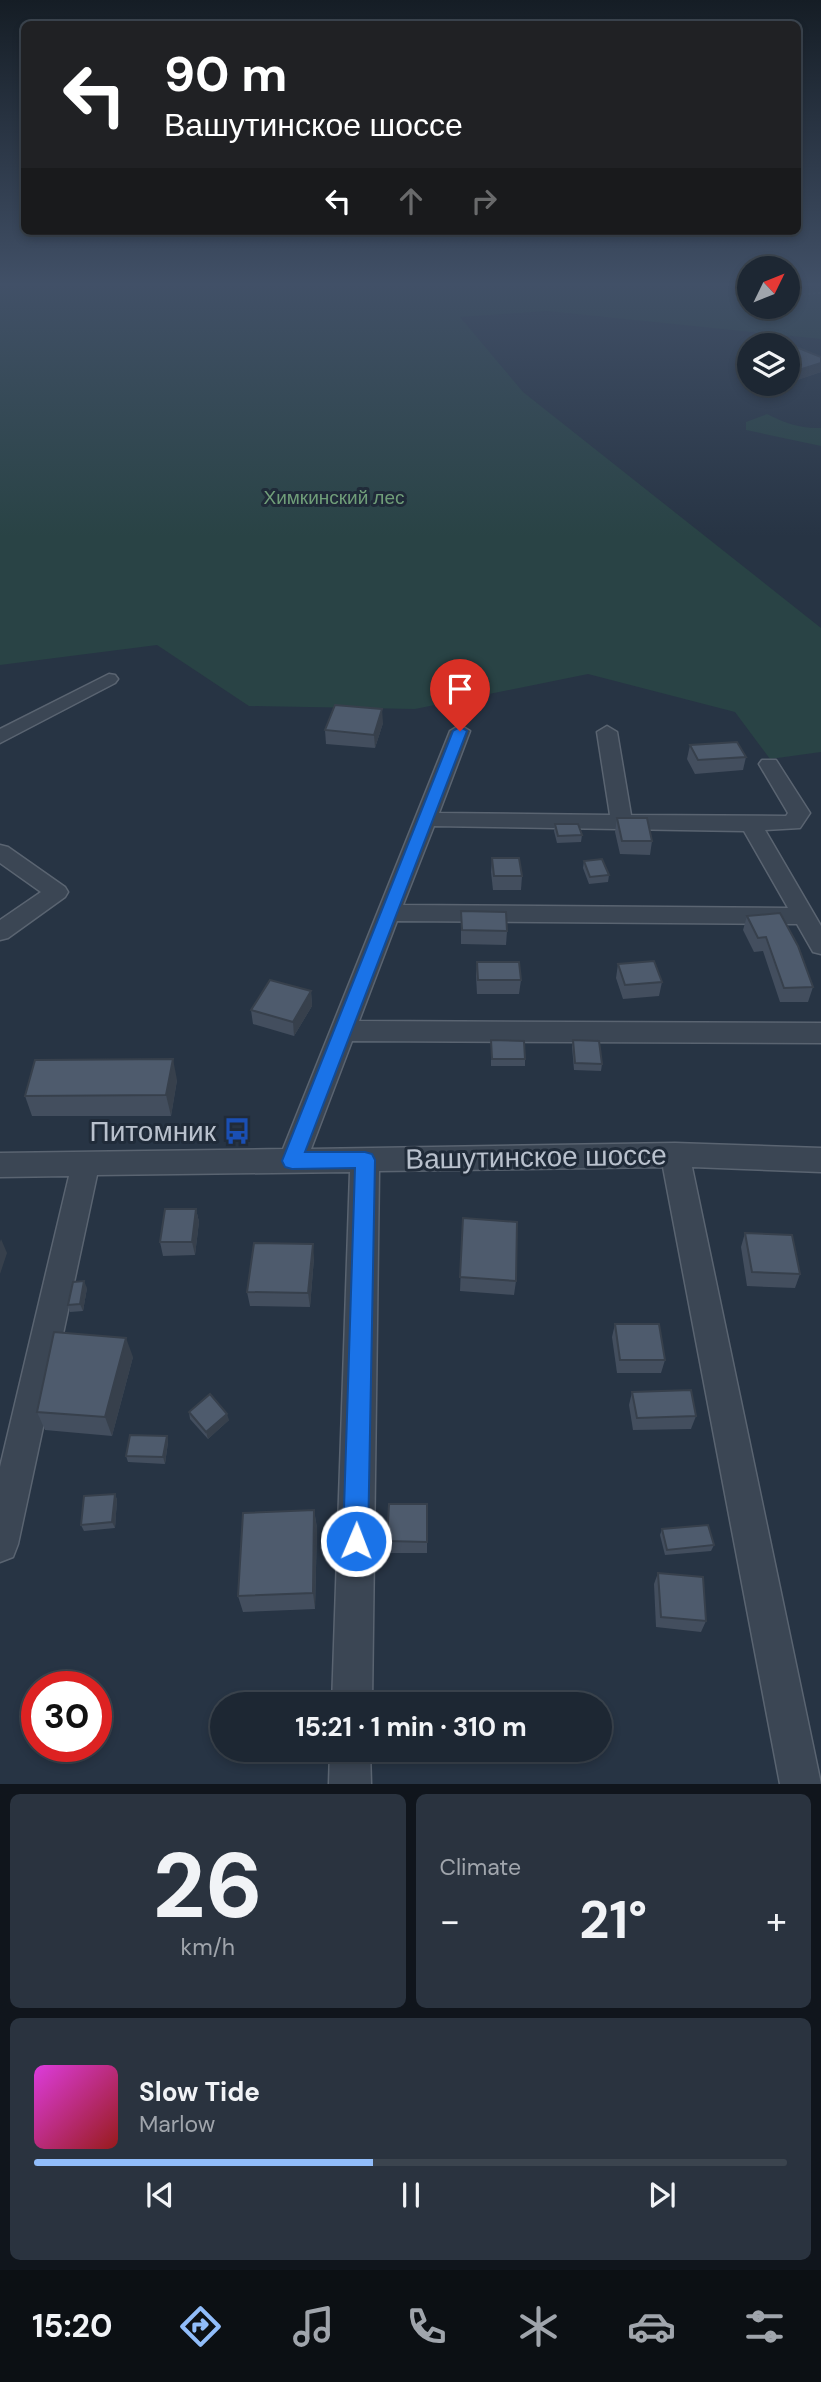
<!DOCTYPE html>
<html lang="en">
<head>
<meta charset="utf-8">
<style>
	:root { --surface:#1d2733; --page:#2a333f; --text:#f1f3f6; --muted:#a0a5ac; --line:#3b444e; --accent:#91bdfa }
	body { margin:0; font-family:"DM Sans",sans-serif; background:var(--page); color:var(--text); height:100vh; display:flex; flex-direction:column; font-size:26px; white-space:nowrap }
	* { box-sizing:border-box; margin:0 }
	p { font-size:23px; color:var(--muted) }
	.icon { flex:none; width:38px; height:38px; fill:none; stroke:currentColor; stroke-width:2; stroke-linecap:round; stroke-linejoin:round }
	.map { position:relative; height:1784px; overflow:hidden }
	.details { display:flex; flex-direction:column; gap:10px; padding:10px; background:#10151c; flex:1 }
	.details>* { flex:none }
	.banner { position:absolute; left:21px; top:21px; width:780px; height:214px; border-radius:10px; box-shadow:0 4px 10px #0003,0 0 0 2px var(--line); background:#202124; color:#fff; overflow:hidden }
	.needle { width:46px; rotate:47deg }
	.fabs { position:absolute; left:737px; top:256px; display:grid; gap:14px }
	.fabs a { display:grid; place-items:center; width:63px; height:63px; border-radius:50%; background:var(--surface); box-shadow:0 4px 10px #0003,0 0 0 2px var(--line); font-size:35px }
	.speed { position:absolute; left:21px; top:1671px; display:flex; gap:14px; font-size:35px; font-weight:700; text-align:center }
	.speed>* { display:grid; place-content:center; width:91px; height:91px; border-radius:50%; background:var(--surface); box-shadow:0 4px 10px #0003,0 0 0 2px var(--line); line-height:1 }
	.speed .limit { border:10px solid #d22; background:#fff; color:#111 }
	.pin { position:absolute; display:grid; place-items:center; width:60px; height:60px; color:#fff; margin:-72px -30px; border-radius:50% 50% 50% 0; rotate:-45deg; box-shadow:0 0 7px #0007 }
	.pin .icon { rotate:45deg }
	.me { position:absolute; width:77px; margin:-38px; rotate:1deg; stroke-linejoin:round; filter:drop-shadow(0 0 5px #0008) }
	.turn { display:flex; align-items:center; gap:24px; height:147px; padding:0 28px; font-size:32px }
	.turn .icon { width:91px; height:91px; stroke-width:2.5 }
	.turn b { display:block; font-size:49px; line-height:60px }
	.lanes { display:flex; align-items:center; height:66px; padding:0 28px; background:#0003; justify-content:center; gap:35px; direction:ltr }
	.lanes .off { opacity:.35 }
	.big { font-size:52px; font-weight:700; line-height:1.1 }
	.details .widget { flex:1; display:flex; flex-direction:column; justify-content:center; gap:10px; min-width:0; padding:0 24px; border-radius:10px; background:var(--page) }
	.details .dial { align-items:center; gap:0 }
	.dial b { font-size:91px; line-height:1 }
	.song { display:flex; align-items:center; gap:21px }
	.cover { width:84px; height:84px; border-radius:10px; background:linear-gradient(135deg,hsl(300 70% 55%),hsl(0 70% 35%)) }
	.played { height:7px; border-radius:4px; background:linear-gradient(90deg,var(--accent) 45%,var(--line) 45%) }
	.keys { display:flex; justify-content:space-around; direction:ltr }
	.heat { display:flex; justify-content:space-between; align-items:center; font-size:38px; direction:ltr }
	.details .tiles { flex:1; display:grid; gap:10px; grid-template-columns:1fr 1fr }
	.widget:last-child { grid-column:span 2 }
	.trip { position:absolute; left:210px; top:1692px; width:402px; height:70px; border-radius:35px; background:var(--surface); box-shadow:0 4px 10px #0003,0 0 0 2px var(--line); font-weight:700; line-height:70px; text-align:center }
	.menu { display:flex; height:112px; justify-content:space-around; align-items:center; background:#0c1014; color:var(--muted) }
	.menu .icon { width:49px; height:49px }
	.menu .active { color:var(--accent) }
	.menu b { font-size:32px; color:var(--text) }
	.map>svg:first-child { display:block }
	.green { fill:#294345 }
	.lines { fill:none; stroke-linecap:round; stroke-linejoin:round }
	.minor-casing { stroke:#5a6471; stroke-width:3 }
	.path { stroke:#475f61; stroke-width:2; stroke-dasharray:2.5 2.5; stroke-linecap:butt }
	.minor { fill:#3b4654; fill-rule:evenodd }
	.wall { fill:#434e5e }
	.shaded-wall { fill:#37404c }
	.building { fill:#4e5b6d; stroke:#37404c; stroke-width:2 }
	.route { fill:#1a73e8; stroke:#114b97; stroke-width:2 }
	.labels { text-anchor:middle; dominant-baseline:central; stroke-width:6; stroke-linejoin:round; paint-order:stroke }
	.far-park-label { font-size:19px; fill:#709e79; stroke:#202b39 }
	.near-poi-label { font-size:28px; fill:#b9c1cd; stroke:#202b39; text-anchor:end }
	.near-street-label { font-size:28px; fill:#b9c1cd; stroke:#202b39 }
</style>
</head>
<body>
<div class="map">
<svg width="821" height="1784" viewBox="0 0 821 1784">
	<rect width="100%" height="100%" fill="#273444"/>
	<g class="green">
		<polygon points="0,287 749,287 749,306 788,306 788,287 821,287 821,339 547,311 460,317 523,392 821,628 821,752 770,759 735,712 588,674 415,709 249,706 157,645 0,665"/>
		<path d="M767,414c18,9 34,15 54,14v18l-75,-16v-8z"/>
	</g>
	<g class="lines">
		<defs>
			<g id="minor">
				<polygon points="109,674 115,675 118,679 115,683 0,743 0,729"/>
				<path d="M460,725l10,6 -31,82 171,2 -13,-83 10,-6 10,6 14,83 155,1 2,-3 -29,-49 3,-4h14l34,53 -10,15 -35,2 56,96v28l-8,-2 -16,-28 -400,-3 -38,100 462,2v20l-469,-2 -41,108 364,-6 146,5v24l-129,-5 129,617h-41l-117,-617 -284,4 -7,533h-40l18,-532 -253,3 -79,369 -5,13 -13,5v-95l69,-291 -69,1v-24l283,-4 167,-418zM434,826l310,5 44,77 -385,-3z"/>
				<polygon points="0,845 8,847 65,887 68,892 65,897 8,938 0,940 0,920 41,892 0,863"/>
				<polygon points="330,1750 370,1750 371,1784 329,1784"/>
			</g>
		</defs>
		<use href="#minor" class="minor-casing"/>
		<polyline class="path" points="788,295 821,293"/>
		<use href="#minor" class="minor"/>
	</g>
	<g class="wall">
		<polygon points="821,357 821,372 797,380 784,390 765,383 788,383"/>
		<polygon points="748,366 749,366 749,377 746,376"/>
		<polygon points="383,723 375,748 326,744 325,730"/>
		<polygon points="690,745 746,757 743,770 695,774 687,759"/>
		<polygon points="617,818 652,841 650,855 620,854 615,832"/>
		<polygon points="555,824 582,835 581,842 557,843 554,831"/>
		<polygon points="492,858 522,876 521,890 493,890 491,872"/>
		<polygon points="584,861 609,875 608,882 589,884 583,868"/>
		<polygon points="461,911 507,931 506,945 461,944"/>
		<polygon points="747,916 813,987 808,1002 780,1002 763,951 754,952 743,930"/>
		<polygon points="477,962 521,980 519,994 477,994 476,976"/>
		<polygon points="618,964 662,982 659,996 623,999 616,978"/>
		<polygon points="311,991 312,1006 294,1036 253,1024 251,1010"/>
		<polygon points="491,1040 525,1059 525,1066 491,1066"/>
		<polygon points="573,1040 602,1064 601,1071 574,1070 572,1047"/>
		<polygon points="177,1080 171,1116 32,1116 25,1096"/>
		<polygon points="196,1209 199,1222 195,1255 163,1256 160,1242"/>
		<polygon points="463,1218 516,1281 514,1295 460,1291"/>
		<polygon points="745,1233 800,1274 795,1288 747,1286 741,1247"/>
		<polygon points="314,1258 310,1307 250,1306 247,1292"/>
		<polygon points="87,1288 83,1311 70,1312 68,1305"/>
		<polygon points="615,1324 665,1360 661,1373 617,1373 612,1337"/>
		<polygon points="133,1357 112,1436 45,1430 37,1412"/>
		<polygon points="632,1392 696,1416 691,1429 633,1430 629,1405"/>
		<polygon points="189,1412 229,1420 208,1439 190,1419"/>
		<polygon points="167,1436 168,1442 165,1464 128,1462 126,1456"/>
		<polygon points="115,1494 117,1500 115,1528 84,1531 81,1525"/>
		<polygon points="427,1504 427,1553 388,1553 387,1541"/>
		<polygon points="314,1510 317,1528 315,1609 243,1612 238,1596"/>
		<polygon points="662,1529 714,1545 711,1551 665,1555 660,1535"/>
		<polygon points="658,1573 706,1621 701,1632 656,1627 654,1584"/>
	</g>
	<g class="shaded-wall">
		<polygon points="821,363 821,372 797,380 784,390 785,383 788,383 788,378 799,370"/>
		<polygon points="382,709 383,723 375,748 374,735"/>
		<polygon points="311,991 312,1006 294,1036 293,1022"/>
		<polygon points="173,1059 177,1080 171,1116 166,1095"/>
		<polygon points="196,1209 199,1222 195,1255 192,1242"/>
		<polygon points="1,1239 7,1253 0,1274 0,1242"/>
		<polygon points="313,1244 314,1258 310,1307 308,1293"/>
		<polygon points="84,1281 87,1288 83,1311 80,1304"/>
		<polygon points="126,1338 133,1357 112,1436 105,1417"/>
		<polygon points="227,1414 229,1420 208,1439 206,1432"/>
		<polygon points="167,1436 168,1442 165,1464 163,1457"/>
		<polygon points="115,1494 117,1500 115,1528 112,1522"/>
		<polygon points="314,1510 317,1528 315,1609 313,1593"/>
	</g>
	<g class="building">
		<polygon points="796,347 821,357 821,363 799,370 788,378 788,349"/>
		<polygon points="335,705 382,709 374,735 325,730"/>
		<polygon points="737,742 746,757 698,760 690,745"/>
		<polygon points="617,818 647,818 652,841 622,841"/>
		<polygon points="555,824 578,824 582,835 558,836"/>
		<polygon points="492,858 519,858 522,876 494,876"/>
		<polygon points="602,859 609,875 590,877 584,861"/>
		<polygon points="461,911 506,912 507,931 462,930"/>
		<polygon points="780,913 798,946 813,987 784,988 766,937 758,938 747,916"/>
		<polygon points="654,961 662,982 625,985 618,964"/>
		<polygon points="477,962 519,962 521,980 478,980"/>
		<polygon points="270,980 311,991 293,1022 251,1010"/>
		<polygon points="491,1040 524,1041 525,1059 492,1059"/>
		<polygon points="573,1040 599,1041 602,1064 575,1063"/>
		<polygon points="173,1059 166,1095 25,1096 35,1060"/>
		<polygon points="165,1209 196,1209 192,1242 160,1242"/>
		<polygon points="463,1218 517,1222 516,1281 460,1277"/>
		<polygon points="745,1233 792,1235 800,1274 752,1272"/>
		<polygon points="254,1243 313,1244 308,1293 247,1292"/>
		<polygon points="84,1281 80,1304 68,1305 73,1282"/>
		<polygon points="615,1324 659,1324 665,1360 620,1360"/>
		<polygon points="54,1332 126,1338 105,1417 37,1412"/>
		<polygon points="691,1390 696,1416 637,1418 632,1392"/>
		<polygon points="210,1394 227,1414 206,1432 189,1412"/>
		<polygon points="130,1435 167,1436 163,1457 126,1456"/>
		<polygon points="115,1494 112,1522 81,1525 84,1496"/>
		<polygon points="389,1504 427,1504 427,1542 387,1541"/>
		<polygon points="314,1510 313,1593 238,1596 243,1513"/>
		<polygon points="708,1525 714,1545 667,1550 662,1529"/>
		<polygon points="658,1573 703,1577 706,1621 661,1617"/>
	</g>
	<linearGradient id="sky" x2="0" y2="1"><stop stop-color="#151d25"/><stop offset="0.53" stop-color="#415067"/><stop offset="1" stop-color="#415067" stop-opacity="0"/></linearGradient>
	<rect width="821" height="537" fill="url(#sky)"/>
	<polygon class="route" points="460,727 467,731 305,1152 365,1152 372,1154 375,1160 368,1541 365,1550 356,1554 347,1550 343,1541 355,1168 292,1169 285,1167 282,1161 453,731"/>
	<defs>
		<symbol id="bus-bare" viewBox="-9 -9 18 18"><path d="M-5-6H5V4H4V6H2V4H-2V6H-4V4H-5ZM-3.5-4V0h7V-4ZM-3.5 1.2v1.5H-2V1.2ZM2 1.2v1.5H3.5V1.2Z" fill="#1a4fb4" stroke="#202b39" stroke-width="2.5" paint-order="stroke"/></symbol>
	</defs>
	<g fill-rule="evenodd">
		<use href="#bus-bare" x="218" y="1112" width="38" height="38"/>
	</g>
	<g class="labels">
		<g class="far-park-label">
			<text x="334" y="497">Химкинский лес</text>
		</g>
		<g class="near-poi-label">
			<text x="216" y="1131">Питомник</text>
		</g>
		<g class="near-street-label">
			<text transform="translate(536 1157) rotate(-1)">Вашутинское шоссе</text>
		</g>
	</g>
</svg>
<div class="fabs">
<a><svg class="needle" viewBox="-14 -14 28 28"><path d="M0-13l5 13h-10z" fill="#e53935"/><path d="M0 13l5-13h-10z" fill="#a0a5ac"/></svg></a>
<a><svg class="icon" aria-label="layers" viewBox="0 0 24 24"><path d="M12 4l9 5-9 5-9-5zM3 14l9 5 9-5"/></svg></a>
</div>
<div class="speed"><div class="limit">30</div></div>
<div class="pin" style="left:460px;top:731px;background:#d93025"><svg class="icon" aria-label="arrive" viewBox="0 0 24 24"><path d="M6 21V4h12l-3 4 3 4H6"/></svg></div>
<svg class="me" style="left:356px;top:1541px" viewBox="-20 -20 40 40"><circle r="17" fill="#1a73e8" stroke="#fff" stroke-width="3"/><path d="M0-11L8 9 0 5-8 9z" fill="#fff"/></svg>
<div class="trip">15:21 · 1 min · 310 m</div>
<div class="banner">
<div class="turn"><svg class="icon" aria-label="left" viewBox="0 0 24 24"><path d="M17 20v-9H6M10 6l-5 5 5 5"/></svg><div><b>90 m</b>Вашутинское шоссе</div></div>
<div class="lanes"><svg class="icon" aria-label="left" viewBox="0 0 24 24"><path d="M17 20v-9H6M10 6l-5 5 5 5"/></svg><svg class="icon off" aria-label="ahead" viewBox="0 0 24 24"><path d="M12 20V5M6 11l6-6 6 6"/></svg><svg class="icon off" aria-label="right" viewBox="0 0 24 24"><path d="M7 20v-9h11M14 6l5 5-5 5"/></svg></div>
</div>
</div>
<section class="details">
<div class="tiles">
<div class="widget dial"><b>26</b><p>km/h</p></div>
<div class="widget"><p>Climate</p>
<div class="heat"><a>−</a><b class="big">21°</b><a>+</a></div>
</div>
<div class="widget">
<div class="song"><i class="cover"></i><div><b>Slow Tide</b><p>Marlow</p></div></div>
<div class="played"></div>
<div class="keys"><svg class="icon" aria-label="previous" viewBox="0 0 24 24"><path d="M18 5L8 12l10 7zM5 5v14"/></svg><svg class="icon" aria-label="pause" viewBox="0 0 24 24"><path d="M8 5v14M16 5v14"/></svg><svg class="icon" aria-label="next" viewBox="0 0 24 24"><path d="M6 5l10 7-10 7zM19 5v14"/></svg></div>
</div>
</div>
</section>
<nav class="menu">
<b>15:20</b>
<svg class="icon active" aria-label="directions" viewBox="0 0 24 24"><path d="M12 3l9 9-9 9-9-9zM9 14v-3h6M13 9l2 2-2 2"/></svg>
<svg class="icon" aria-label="music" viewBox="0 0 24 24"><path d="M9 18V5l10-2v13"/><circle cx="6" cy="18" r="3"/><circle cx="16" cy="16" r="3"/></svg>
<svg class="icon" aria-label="phone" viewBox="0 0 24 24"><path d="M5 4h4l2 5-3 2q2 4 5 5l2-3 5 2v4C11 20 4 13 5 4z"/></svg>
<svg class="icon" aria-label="climate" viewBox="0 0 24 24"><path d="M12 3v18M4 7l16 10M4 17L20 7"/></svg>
<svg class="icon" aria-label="car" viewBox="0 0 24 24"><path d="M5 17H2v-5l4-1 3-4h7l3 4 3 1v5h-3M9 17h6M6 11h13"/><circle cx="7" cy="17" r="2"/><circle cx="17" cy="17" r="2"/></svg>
<svg class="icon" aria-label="filters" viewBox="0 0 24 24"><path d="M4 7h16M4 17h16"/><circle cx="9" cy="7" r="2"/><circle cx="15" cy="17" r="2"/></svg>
</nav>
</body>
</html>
